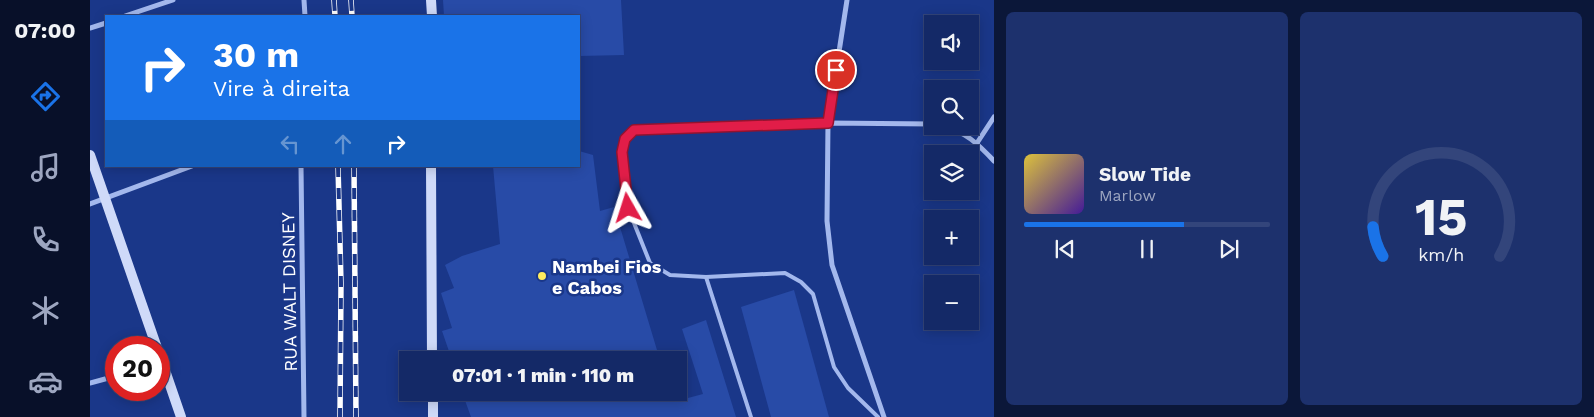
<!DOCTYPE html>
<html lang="pt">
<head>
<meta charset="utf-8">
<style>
	:root { --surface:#142967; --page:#1d316d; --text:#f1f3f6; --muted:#9da6c0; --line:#33457b; --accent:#1a73e8 }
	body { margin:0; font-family:"Work Sans",sans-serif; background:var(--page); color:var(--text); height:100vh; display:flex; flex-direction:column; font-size:19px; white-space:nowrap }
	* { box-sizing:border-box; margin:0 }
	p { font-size:16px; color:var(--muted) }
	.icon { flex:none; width:28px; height:28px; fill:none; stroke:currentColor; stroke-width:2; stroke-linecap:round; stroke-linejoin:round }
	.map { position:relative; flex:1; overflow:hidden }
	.panel { display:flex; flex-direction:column; gap:12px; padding:12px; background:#0b1739; width:600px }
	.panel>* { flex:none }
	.guide { position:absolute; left:15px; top:15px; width:475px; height:152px; border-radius:0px; box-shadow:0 2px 12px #0003,0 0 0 1px var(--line); background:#1a73e8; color:#fff; overflow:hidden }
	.tools { position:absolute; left:834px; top:15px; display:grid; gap:10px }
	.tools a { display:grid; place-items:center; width:55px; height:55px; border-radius:0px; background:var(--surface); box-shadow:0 2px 12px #0003,0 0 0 1px var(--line); font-size:25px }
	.speed { position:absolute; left:15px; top:336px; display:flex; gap:10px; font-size:25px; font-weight:700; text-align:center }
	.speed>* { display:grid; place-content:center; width:65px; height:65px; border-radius:50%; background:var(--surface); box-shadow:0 2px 12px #0003,0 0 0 1px var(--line); line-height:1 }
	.speed .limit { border:8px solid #d22; background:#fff; color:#111 }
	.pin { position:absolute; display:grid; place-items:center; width:42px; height:42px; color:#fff; margin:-21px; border:2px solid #fff; border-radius:50%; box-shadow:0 1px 5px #0007 }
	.me { position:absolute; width:55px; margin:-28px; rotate:354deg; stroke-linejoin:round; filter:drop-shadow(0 0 4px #0008) }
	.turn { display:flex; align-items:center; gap:18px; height:105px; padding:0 25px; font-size:22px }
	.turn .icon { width:65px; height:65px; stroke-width:2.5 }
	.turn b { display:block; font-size:35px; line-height:42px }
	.lanes { display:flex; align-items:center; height:48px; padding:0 25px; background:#0003; justify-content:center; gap:25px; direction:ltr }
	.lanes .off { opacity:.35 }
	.panel .widget { flex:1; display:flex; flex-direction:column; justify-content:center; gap:8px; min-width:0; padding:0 18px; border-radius:8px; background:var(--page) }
	.panel .dial { align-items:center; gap:0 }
	.dial svg { height:130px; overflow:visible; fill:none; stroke:var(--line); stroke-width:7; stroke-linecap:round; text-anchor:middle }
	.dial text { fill:var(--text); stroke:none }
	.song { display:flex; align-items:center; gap:15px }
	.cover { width:60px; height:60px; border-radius:8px; background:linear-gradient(135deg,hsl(50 70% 55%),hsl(260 70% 35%)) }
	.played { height:5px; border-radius:2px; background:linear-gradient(90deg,var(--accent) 65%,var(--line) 65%) }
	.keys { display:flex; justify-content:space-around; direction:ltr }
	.panel .tiles { flex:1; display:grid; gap:12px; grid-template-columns:repeat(2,1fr) }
	.trip { position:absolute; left:309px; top:351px; width:288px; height:50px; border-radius:0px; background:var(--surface); box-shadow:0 2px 12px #0003,0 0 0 1px var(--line); font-weight:800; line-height:50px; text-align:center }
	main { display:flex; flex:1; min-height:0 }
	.menu { display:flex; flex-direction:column; width:90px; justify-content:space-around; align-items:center; background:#081029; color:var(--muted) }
	.menu .icon { width:35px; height:35px }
	.menu .current { color:var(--accent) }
	.menu b { font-size:22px; color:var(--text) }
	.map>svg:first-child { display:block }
	.building { fill:#284ba7 }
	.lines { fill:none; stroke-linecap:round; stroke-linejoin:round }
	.lane { stroke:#a3b8ed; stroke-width:4 }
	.street { stroke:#a3b8ed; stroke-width:5 }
	.secondary { stroke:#cfdaf9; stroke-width:10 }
	.rail-casing { stroke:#fff; stroke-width:5.5 }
	.rail { stroke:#1a3789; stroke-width:4; stroke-dasharray:11; stroke-linecap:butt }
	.route-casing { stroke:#92132f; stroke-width:12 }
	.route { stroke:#e11d48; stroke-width:9 }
	.poi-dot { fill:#ffec5e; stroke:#1a3789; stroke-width:2 }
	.labels { text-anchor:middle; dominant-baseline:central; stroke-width:5; stroke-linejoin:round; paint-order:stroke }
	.poi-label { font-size:18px; font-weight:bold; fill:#fff; stroke:#1a3789; text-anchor:start }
	.street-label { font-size:18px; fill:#fff; stroke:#1a3789 }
</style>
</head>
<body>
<main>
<nav class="menu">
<b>07:00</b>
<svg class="icon current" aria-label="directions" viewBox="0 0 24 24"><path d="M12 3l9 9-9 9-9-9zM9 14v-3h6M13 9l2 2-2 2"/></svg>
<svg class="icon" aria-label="music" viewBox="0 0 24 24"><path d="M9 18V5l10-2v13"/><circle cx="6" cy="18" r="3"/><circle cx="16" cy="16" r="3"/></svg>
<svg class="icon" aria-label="phone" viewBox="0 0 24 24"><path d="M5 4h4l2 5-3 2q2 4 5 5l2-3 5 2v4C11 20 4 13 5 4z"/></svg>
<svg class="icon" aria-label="climate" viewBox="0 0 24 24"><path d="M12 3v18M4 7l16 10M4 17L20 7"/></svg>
<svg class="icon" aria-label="car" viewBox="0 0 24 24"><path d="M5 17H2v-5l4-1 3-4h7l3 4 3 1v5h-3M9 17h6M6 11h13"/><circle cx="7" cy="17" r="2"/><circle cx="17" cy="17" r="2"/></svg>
</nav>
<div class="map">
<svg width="904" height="417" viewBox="0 0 904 417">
	<rect width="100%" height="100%" fill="#1a3789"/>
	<g class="building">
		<polygon points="353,0 531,0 534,55 489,56 489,16 354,16"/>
		<polygon points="489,151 503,155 510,211 524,207 570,360 362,360 352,331 362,328 351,293 364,288 355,265 372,256 410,244 403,166 489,166"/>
		<polygon points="704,290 739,417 681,417 651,307"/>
		<polygon points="616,320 646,417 381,417 372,392 580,392 583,402 613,394 592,329"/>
	</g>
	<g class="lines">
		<g class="lane">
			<polyline points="585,129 544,130 535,139 532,152 538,208 560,263 580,275 616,277 695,273 711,282 723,294 744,367 758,388 788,417"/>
			<polyline points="616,277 661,417"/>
		</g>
		<g class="street">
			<polyline points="214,0 215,16"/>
			<polyline points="757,0 738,123 737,221 742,265 794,417"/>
			<polyline points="35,16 83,0"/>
			<polyline points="0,28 16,23"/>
			<path d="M853,126c22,5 36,19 51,35"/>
			<polyline points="585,129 738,123 842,124"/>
			<polyline points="887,143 904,117"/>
			<polyline points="211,166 214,417"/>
			<polyline points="0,204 102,166"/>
			<polyline points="0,383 26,376"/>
		</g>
		<g class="secondary">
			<polyline points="341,0 342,16"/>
			<polyline points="0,155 67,348"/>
			<polyline points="341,166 342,360"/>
			<polyline points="69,353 91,417"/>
			<polyline points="343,392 343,417"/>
		</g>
		<defs>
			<g id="rail">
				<polyline points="244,0 245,16"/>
				<polyline points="261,0 262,16"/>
				<polyline points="248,166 251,283 250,417"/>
				<polyline points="264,166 266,417"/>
			</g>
		</defs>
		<use href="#rail" class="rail-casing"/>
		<use href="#rail" class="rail"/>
	</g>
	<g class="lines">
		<defs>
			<polyline id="route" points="538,208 532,152 535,139 544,130 738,123 746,70"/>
		</defs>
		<use href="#route" class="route-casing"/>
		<use href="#route" class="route"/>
	</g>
	<circle class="poi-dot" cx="452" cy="276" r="5"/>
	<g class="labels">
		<g class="poi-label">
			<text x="462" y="266">Nambei Fios<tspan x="462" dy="21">e Cabos</tspan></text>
		</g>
		<g class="street-label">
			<text transform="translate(199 292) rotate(-91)">RUA WALT DISNEY</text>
		</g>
	</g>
</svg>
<div class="tools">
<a><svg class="icon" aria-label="sound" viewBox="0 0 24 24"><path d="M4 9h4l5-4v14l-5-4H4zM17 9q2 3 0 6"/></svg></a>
<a><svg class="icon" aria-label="search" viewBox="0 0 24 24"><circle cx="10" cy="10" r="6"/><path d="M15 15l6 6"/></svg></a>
<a><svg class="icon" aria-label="layers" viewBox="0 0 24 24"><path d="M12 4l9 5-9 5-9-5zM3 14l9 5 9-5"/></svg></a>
<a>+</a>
<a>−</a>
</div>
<div class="speed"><div class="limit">20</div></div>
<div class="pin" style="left:746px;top:70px;background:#d93025"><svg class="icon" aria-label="arrive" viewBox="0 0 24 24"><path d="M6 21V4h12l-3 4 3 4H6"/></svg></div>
<svg class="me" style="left:538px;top:208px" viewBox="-20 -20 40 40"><path d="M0-17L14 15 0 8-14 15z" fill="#e11d48" stroke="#fff" stroke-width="4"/></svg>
<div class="trip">07:01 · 1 min · 110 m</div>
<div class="guide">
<div class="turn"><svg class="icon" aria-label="right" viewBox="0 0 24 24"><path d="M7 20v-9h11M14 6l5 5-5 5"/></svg><div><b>30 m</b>Vire à direita</div></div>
<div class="lanes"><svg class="icon off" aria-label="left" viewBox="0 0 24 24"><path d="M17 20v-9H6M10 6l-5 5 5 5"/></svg><svg class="icon off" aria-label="ahead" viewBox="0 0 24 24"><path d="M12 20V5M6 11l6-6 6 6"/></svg><svg class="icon" aria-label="right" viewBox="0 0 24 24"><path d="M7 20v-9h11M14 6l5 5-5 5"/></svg></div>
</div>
</div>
<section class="panel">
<div class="tiles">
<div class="widget">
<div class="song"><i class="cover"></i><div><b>Slow Tide</b><p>Marlow</p></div></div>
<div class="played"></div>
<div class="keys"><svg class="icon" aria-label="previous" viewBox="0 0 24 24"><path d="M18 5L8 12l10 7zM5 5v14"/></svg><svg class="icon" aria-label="pause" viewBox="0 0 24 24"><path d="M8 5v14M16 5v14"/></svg><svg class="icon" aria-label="next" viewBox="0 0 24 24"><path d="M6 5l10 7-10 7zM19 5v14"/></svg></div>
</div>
<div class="widget dial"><svg viewBox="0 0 100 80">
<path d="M14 69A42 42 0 1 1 86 69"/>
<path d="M14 69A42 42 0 0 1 8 51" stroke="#1a73e8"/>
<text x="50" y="56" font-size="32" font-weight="700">15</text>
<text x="50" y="72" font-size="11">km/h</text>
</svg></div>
</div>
</section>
</main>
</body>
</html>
